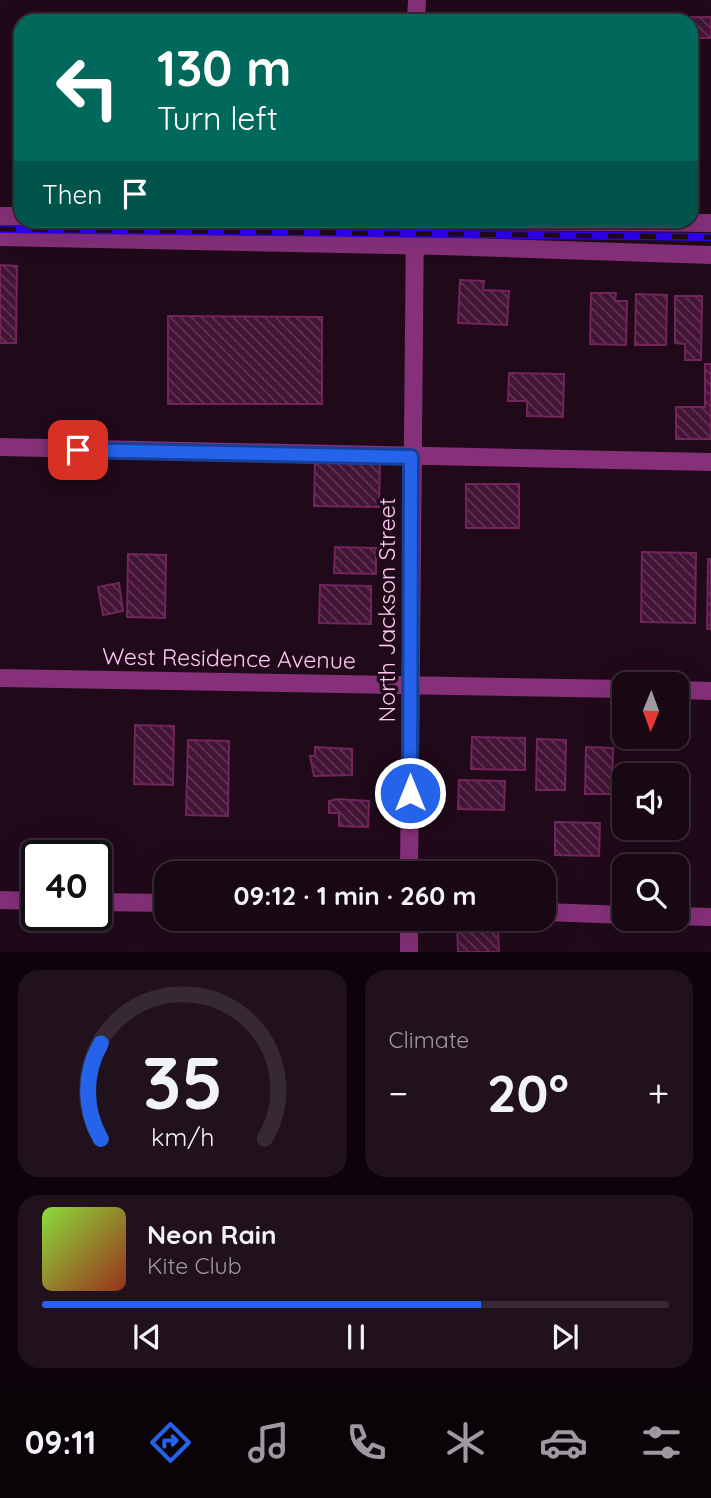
<!DOCTYPE html>
<html lang="en">
<head>
<meta charset="utf-8">
<style>
	:root { --surface:#180814; --page:#21111d; --text:#f1f3f6; --muted:#9f9aa0; --line:#362934; --accent:#2563eb }
	body { margin:0; font-family:Quicksand,sans-serif; background:var(--page); color:var(--text); height:100vh; display:flex; flex-direction:column; font-size:26px; white-space:nowrap }
	* { box-sizing:border-box; margin:0 }
	p { font-size:23px; color:var(--muted) }
	.icon { flex:none; width:38px; height:38px; fill:none; stroke:currentColor; stroke-width:2; stroke-linecap:round; stroke-linejoin:round }
	.map { position:relative; height:952px; overflow:hidden }
	.panel { display:flex; flex-direction:column; gap:18px; padding:18px; background:#0d040b; flex:1 }
	.panel>* { flex:none }
	.banner { position:absolute; left:14px; top:14px; width:684px; height:214px; border-radius:21px; box-shadow:0 7px 28px #0002,0 0 0 2px var(--line); background:#00695c; color:#fff; overflow:hidden }
	.needle { width:46px; rotate:181deg }
	.buttons { position:absolute; left:612px; top:672px; display:grid; gap:14px }
	.buttons a { display:grid; place-items:center; width:77px; height:77px; border-radius:14px; background:var(--surface); box-shadow:0 7px 28px #0002,0 0 0 2px var(--line); font-size:35px }
	.speed { position:absolute; left:21px; top:840px; display:flex; gap:14px; font-size:35px; font-weight:700; text-align:center }
	.speed>* { display:grid; place-content:center; width:91px; height:91px; border-radius:50%; background:var(--surface); box-shadow:0 7px 28px #0002,0 0 0 2px var(--line); line-height:1 }
	.speed .limit { border:4px solid #111; border-radius:10px; background:#fff; color:#111 }
	.pin { position:absolute; display:grid; place-items:center; width:60px; height:60px; color:#fff; margin:-30px; border-radius:14px; box-shadow:0 4px 10px #0006 }
	.me { position:absolute; width:77px; margin:-38px; rotate:0deg; stroke-linejoin:round; filter:drop-shadow(0 0 5px #0008) }
	.turn { display:flex; align-items:center; gap:24px; height:147px; padding:0 28px; font-size:32px }
	.turn .icon { width:91px; height:91px; stroke-width:2.5 }
	.turn b { display:block; font-size:49px; line-height:60px }
	.then { display:flex; align-items:center; height:66px; padding:0 28px; background:#0003; gap:14px; font-size:26px }
	.big { font-size:52px; font-weight:700; line-height:1.1 }
	.panel .tile { flex:1; display:flex; flex-direction:column; justify-content:center; gap:10px; min-width:0; padding:0 24px; border-radius:21px; background:var(--page) }
	.panel .dial { align-items:center; gap:0 }
	.dial svg { height:182px; overflow:visible; fill:none; stroke:var(--line); stroke-width:7; stroke-linecap:round; text-anchor:middle }
	.dial text { fill:var(--text); stroke:none }
	.song { display:flex; align-items:center; gap:21px }
	.cover { width:84px; height:84px; border-radius:10px; background:linear-gradient(135deg,hsl(90 70% 55%),hsl(10 70% 35%)) }
	.played { height:7px; border-radius:4px; background:linear-gradient(90deg,var(--accent) 70%,var(--line) 70%) }
	.keys { display:flex; justify-content:space-around; direction:ltr }
	.heat { display:flex; justify-content:space-between; align-items:center; font-size:38px; direction:ltr }
	.panel .tiles { flex:1; display:grid; gap:18px; grid-template-columns:1fr 1fr }
	.tile:last-child { grid-column:span 2 }
	.trip { position:absolute; left:154px; top:861px; width:402px; height:70px; border-radius:21px; background:var(--surface); box-shadow:0 7px 28px #0002,0 0 0 2px var(--line); font-weight:700; line-height:70px; text-align:center }
	.tabs { display:flex; height:112px; justify-content:space-around; align-items:center; background:#0a0308; color:var(--muted) }
	.tabs .icon { width:49px; height:49px }
	.tabs .on { color:var(--accent) }
	.tabs b { font-size:32px; color:var(--text) }
	.map>svg:first-child { display:block }
	.building { fill:url(#building-back-hatch); stroke:#72245b; stroke-width:2 }
	.lines { fill:none; stroke-linecap:round; stroke-linejoin:round }
	.minor { stroke:#853079; stroke-width:18 }
	.rail-casing { stroke:#2f00f4; stroke-width:8 }
	.rail { stroke:#200a1a; stroke-width:5; stroke-dasharray:16; stroke-linecap:butt }
	.route-casing { stroke:#184099; stroke-width:18 }
	.route { stroke:#2563eb; stroke-width:12 }
	.labels { text-anchor:middle; dominant-baseline:central; stroke-width:7; stroke-linejoin:round; paint-order:stroke }
	.street-label { font-size:23px; fill:#ffc9f4; stroke:#200a1a }
</style>
</head>
<body>
<div class="map">
<svg width="711" height="952" viewBox="0 0 711 952">
	<defs>
		<pattern id="building-back-hatch" width="6" height="6" patternUnits="userSpaceOnUse" patternTransform="scale(1.75)"><rect width="6" height="6" fill="#431435"/><path d="M-1 5l2 2M0 0l6 6M5-1l2 2" fill="none" stroke="#5f3553"/></pattern>
	</defs>
	<rect width="100%" height="100%" fill="#200a1a"/>
	<g class="building">
		<rect x="146" y="14" width="33" height="7"/>
		<polygon points="711,17 711,38 691,38 691,21 613,21 613,18"/>
		<polygon points="0,265 17,266 16,343 0,343"/>
		<polygon points="460,280 484,281 483,290 509,291 507,325 458,323"/>
		<polygon points="591,293 616,293 615,301 627,301 626,345 590,344"/>
		<polygon points="636,294 667,295 666,345 635,345"/>
		<polygon points="675,296 702,296 701,360 685,360 685,344 675,343"/>
		<polygon points="168,316 322,317 322,404 168,404"/>
		<polygon points="705,364 711,364 711,439 676,439 676,407 705,407"/>
		<polygon points="509,373 564,374 563,417 527,416 527,401 508,401"/>
		<polygon points="315,460 380,461 379,507 314,506"/>
		<rect x="466" y="484" width="53" height="44"/>
		<polygon points="335,547 376,548 376,574 334,573"/>
		<polygon points="642,552 696,553 695,623 641,622"/>
		<polygon points="128,554 166,555 165,618 127,617"/>
		<polygon points="708,559 711,559 711,629 707,629"/>
		<polygon points="119,583 123,611 103,615 98,587"/>
		<polygon points="320,585 371,586 371,624 319,623"/>
		<polygon points="135,725 174,726 173,785 134,784"/>
		<polygon points="472,737 525,738 525,770 471,769"/>
		<polygon points="537,739 566,740 565,790 536,790"/>
		<polygon points="188,740 229,741 228,816 186,815"/>
		<polygon points="315,747 352,749 352,775 314,776 310,756 315,756"/>
		<polygon points="586,747 613,748 612,794 585,794"/>
		<polygon points="459,780 505,781 504,810 458,809"/>
		<polygon points="337,799 369,801 368,827 339,826 339,813 329,813 329,801"/>
		<polygon points="555,822 600,823 599,856 555,855"/>
		<polygon points="468,863 518,864 518,873 468,873"/>
		<rect x="267" y="869" width="100" height="4"/>
		<polygon points="457,924 498,925 499,952 458,952"/>
	</g>
	<g class="lines">
		<g class="minor">
			<polyline points="416,21 417,0"/>
			<polyline points="0,216 21,216"/>
			<polyline points="376,220 711,223"/>
			<polyline points="0,237 441,246 711,255"/>
			<polyline points="0,447 711,462"/>
			<polyline points="0,678 625,689"/>
			<polyline points="677,690 711,691"/>
			<polyline points="409,873 415,220"/>
			<polyline points="0,900 37,901"/>
			<polyline points="96,902 166,903"/>
			<polyline points="544,912 625,915"/>
			<polyline points="677,916 711,917"/>
			<polyline points="409,952 409,919"/>
		</g>
		<defs>
			<polyline id="rail" points="0,229 711,237"/>
		</defs>
		<use href="#rail" class="rail-casing"/>
		<use href="#rail" class="rail"/>
	</g>
	<g class="lines">
		<defs>
			<polyline id="route" points="78,450 411,457 410,793"/>
		</defs>
		<use href="#route" class="route-casing"/>
		<use href="#route" class="route"/>
	</g>
	<g class="labels">
		<g class="street-label">
			<text transform="translate(386 610) rotate(-90)">North Jackson Street</text>
			<text transform="translate(229 658) rotate(1)">West Residence Avenue</text>
		</g>
	</g>
</svg>
<div class="buttons">
<a><svg class="needle" viewBox="-14 -14 28 28"><path d="M0-13l5 13h-10z" fill="#e53935"/><path d="M0 13l5-13h-10z" fill="#9f9aa0"/></svg></a>
<a><svg class="icon" aria-label="sound" viewBox="0 0 24 24"><path d="M4 9h4l5-4v14l-5-4H4zM17 9q2 3 0 6"/></svg></a>
<a><svg class="icon" aria-label="search" viewBox="0 0 24 24"><circle cx="10" cy="10" r="6"/><path d="M15 15l6 6"/></svg></a>
</div>
<div class="speed"><div class="limit">40</div></div>
<div class="pin" style="left:78px;top:450px;background:#d93025"><svg class="icon" aria-label="arrive" viewBox="0 0 24 24"><path d="M6 21V4h12l-3 4 3 4H6"/></svg></div>
<svg class="me" style="left:410px;top:793px" viewBox="-20 -20 40 40"><circle r="17" fill="#2563eb" stroke="#fff" stroke-width="3"/><path d="M0-11L8 9 0 5-8 9z" fill="#fff"/></svg>
<div class="trip">09:12 · 1 min · 260 m</div>
<div class="banner">
<div class="turn"><svg class="icon" aria-label="left" viewBox="0 0 24 24"><path d="M17 20v-9H6M10 6l-5 5 5 5"/></svg><div><b>130 m</b>Turn left</div></div>
<div class="then">Then<svg class="icon" aria-label="arrive" viewBox="0 0 24 24"><path d="M6 21V4h12l-3 4 3 4H6"/></svg></div>
</div>
</div>
<section class="panel">
<div class="tiles">
<div class="tile dial"><svg viewBox="0 0 100 80">
<path d="M14 69A42 42 0 1 1 86 69"/>
<path d="M14 69A42 42 0 0 1 14 27" stroke="#2563eb"/>
<text x="50" y="56" font-size="32" font-weight="700">35</text>
<text x="50" y="72" font-size="11">km/h</text>
</svg></div>
<div class="tile"><p>Climate</p>
<div class="heat"><a>−</a><b class="big">20°</b><a>+</a></div>
</div>
<div class="tile">
<div class="song"><i class="cover"></i><div><b>Neon Rain</b><p>Kite Club</p></div></div>
<div class="played"></div>
<div class="keys"><svg class="icon" aria-label="previous" viewBox="0 0 24 24"><path d="M18 5L8 12l10 7zM5 5v14"/></svg><svg class="icon" aria-label="pause" viewBox="0 0 24 24"><path d="M8 5v14M16 5v14"/></svg><svg class="icon" aria-label="next" viewBox="0 0 24 24"><path d="M6 5l10 7-10 7zM19 5v14"/></svg></div>
</div>
</div>
</section>
<nav class="tabs">
<b>09:11</b>
<svg class="icon on" aria-label="directions" viewBox="0 0 24 24"><path d="M12 3l9 9-9 9-9-9zM9 14v-3h6M13 9l2 2-2 2"/></svg>
<svg class="icon" aria-label="music" viewBox="0 0 24 24"><path d="M9 18V5l10-2v13"/><circle cx="6" cy="18" r="3"/><circle cx="16" cy="16" r="3"/></svg>
<svg class="icon" aria-label="phone" viewBox="0 0 24 24"><path d="M5 4h4l2 5-3 2q2 4 5 5l2-3 5 2v4C11 20 4 13 5 4z"/></svg>
<svg class="icon" aria-label="climate" viewBox="0 0 24 24"><path d="M12 3v18M4 7l16 10M4 17L20 7"/></svg>
<svg class="icon" aria-label="car" viewBox="0 0 24 24"><path d="M5 17H2v-5l4-1 3-4h7l3 4 3 1v5h-3M9 17h6M6 11h13"/><circle cx="7" cy="17" r="2"/><circle cx="17" cy="17" r="2"/></svg>
<svg class="icon" aria-label="filters" viewBox="0 0 24 24"><path d="M4 7h16M4 17h16"/><circle cx="9" cy="7" r="2"/><circle cx="15" cy="17" r="2"/></svg>
</nav>
</body>
</html>
